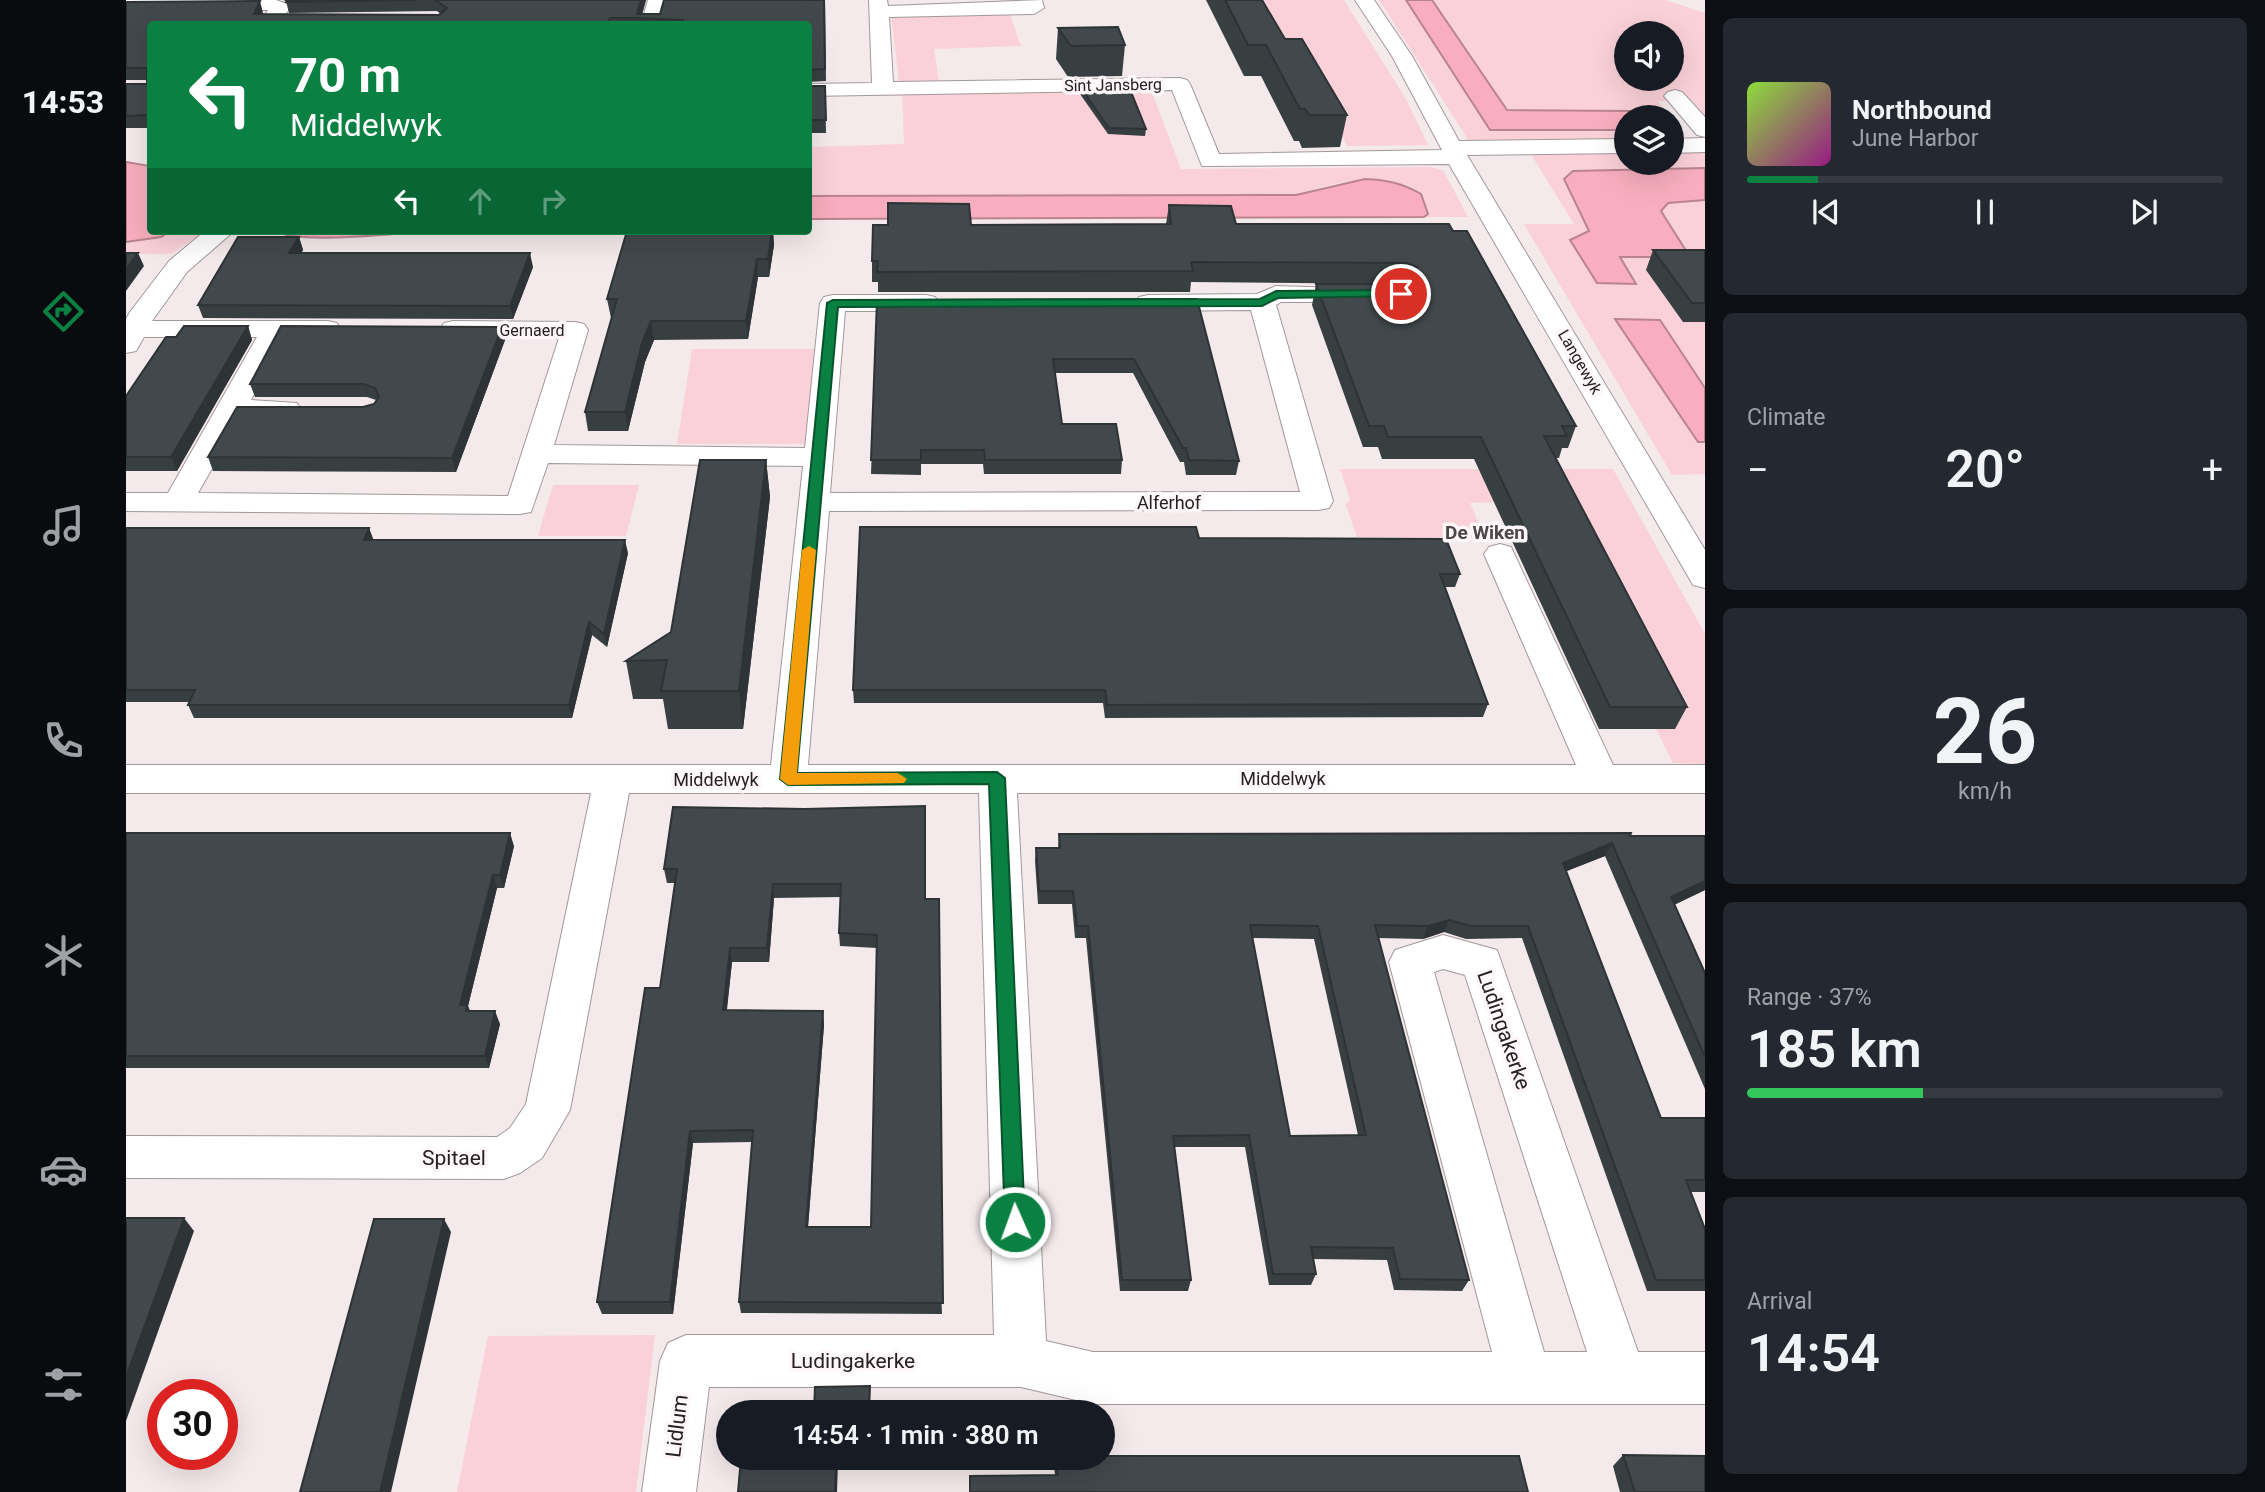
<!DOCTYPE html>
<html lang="en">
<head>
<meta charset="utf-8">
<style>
	:root { --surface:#171b24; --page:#242831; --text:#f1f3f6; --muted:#9ea1a6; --line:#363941; --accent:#0b8043 }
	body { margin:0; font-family:Roboto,sans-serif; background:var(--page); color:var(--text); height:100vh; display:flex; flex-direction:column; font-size:26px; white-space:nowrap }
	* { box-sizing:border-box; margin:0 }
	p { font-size:23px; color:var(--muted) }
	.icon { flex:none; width:38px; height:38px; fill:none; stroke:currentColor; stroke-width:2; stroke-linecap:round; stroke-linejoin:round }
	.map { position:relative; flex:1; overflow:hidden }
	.details { display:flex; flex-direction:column; gap:18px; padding:18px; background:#0d0f14; width:560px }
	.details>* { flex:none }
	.banner { position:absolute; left:21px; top:21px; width:665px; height:214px; border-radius:7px; box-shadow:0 7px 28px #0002; background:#0b8043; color:#fff; overflow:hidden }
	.buttons { position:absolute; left:1488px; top:21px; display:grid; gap:14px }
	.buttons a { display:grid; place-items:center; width:70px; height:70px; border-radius:50%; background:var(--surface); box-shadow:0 7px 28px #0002; font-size:35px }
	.speed { position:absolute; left:21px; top:1379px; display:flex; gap:14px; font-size:35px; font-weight:700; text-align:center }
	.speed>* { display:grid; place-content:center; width:91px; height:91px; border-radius:50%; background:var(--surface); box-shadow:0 7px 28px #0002; line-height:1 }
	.speed .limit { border:10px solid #d22; background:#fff; color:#111 }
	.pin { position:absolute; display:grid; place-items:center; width:60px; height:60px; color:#fff; margin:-30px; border:4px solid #fff; border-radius:50%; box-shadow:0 2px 7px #0007 }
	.me { position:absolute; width:77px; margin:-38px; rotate:358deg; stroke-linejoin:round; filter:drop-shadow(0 0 5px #0008) }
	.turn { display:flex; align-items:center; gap:24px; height:147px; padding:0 28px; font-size:32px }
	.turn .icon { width:91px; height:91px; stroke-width:2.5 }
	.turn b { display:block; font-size:49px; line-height:60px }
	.lanes { display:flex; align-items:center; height:66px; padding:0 28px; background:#0003; justify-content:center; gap:35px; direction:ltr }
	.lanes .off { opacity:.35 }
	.big { font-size:52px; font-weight:600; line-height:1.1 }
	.details .card { flex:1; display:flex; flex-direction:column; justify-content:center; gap:10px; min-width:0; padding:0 24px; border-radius:10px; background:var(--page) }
	.details .dial { align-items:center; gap:0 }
	.dial b { font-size:91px; line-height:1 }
	.song { display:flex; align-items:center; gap:21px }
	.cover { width:84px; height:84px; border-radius:10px; background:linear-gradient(135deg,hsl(90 70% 55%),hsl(310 70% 35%)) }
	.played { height:7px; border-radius:4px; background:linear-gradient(90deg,var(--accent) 15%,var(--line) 15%) }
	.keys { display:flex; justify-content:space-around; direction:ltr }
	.heat { display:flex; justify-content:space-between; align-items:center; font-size:38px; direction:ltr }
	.charge { height:10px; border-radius:5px; background:linear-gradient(90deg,#34c759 37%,var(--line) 0) }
	.trip { position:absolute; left:590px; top:1400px; width:399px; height:70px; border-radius:35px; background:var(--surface); box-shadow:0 7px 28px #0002; font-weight:600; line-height:70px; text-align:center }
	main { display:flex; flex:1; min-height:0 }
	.dock { display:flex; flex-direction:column; width:126px; justify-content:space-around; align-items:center; background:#090b0e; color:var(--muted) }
	.dock .icon { width:49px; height:49px }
	.dock .current { color:var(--accent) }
	.dock b { font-size:32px; color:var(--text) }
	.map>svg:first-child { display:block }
	.green { fill:#fbd1d9; fill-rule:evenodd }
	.water { fill:#f8aebe; stroke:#b9848f; stroke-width:2 }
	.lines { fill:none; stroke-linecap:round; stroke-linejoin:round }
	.street-casing { stroke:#a2989a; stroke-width:2 }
	.street { fill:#fff; fill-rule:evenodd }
	.wall { fill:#383f41; fill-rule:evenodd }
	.shaded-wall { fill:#2e3335 }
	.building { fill:#41494c; stroke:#2e3335; stroke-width:2; fill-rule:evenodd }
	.route { fill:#0b8043; stroke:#07532c; stroke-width:2 }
	.slow { fill:#f59e0b }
	.labels { text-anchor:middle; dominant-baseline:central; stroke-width:7; stroke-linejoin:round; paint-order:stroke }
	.far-street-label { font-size:16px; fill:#252122; stroke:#fef7f9 }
	.street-label { font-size:18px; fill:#252122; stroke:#fef7f9 }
	.neighbourhood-label { font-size:19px; font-weight:bold; fill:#4e4647; stroke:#fef7f9 }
	.near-street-label { font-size:21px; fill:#252122; stroke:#fef7f9 }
</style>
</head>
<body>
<main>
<nav class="dock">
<b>14:53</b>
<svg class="icon current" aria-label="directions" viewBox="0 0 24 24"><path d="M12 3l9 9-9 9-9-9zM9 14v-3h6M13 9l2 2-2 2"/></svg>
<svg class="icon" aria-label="music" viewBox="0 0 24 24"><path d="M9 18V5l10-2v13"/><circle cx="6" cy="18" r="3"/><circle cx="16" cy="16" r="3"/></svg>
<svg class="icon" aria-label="phone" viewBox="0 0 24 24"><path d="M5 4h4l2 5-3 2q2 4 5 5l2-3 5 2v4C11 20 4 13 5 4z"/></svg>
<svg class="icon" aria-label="climate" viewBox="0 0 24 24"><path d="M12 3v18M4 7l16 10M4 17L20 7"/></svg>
<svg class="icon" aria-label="car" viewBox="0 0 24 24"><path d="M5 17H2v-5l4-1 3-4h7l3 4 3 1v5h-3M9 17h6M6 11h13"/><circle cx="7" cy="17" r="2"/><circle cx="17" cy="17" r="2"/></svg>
<svg class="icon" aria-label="filters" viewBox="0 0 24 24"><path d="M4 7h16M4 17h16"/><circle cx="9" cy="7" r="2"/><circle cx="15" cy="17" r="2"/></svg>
</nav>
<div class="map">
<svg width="1579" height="1492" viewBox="0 0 1579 1492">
	<rect width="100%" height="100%" fill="#f4e9eb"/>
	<g class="green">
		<polygon points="1127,0 1218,0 1280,99 1302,145 1221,146 1184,71"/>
		<polygon points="1253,0 1280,0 1364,130 1500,130 1500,141 1343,141"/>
		<path d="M1306,0h234l39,13v106l-15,-18h-32l13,16h-34l-6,-6 -124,-1zM1500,33h45v46h-45z"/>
		<polygon points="883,12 895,46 808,49 813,81 773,82 765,14"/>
		<path d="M1025,90l30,79 249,-2 13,3 25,47h-44l4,-4 -7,-19c-41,-24 -82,-13 -125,1l-487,1 -1,-49 96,-3 -2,-53z"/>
		<polygon points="1545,150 1579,150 1579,168 1438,179 1463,231 1444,240 1510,283 1493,257 1564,256 1535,211 1542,203 1579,200 1579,388 1534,320 1490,319 1572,442 1579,442 1579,474 1546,475 1398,224 1448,224 1403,151 1500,151 1500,163 1545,163"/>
		<polygon points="44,231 79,231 45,254 0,254 0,242 35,237"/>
		<polygon points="566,349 706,349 691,444 551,444"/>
		<polygon points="1214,469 1487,469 1579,634 1579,764 1547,763 1417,501 1344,503 1359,538 1231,537 1220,505 1224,499"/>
		<polygon points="427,485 513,485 500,536 412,536"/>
		<polygon points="529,1335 510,1492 331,1492 362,1336"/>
	</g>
	<g class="water">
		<polygon points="1280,0 1306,0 1381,110 1506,111 1511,117 1500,117 1500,130 1364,130"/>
		<polygon points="0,162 24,166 24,231 44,231 35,237 0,242"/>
		<polygon points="1579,168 1579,200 1542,203 1535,211 1564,257 1494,257 1510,284 1471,283 1444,240 1463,231 1438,179 1447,171"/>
		<path d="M1239,179c22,1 37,4 56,15l7,20 -4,3 -615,2 -1,-23 488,-1z"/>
		<path d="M151,231h135c-19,5 -122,12 -135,0z"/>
		<polygon points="1489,319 1534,320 1579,388 1579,442 1572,442"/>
	</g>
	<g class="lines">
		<defs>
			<g id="street">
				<polygon points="0,0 150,0 161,4 164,8 152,24 133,24 142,10 0,11"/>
				<polygon points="522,0 540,0 534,24 515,24"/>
				<polygon points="743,0 761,0 762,6 916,0 918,8 908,14 763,17 767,82 1054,78 1061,80 1064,84 1093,154 1316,150 1266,56 1229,0 1248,0 1286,56 1333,141 1500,139 1500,153 1341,155 1579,550 1579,588 1567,585 1563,578 1323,164 1076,166 1046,90 682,96 682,84 746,83"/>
				<polygon points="1549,90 1556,92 1579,117 1579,137 1571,135 1538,96 1542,92"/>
				<polygon points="1579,138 1579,152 1545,153 1545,139"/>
				<path d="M79,231h29l-47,41 -35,49h176l9,2 4,6 -4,6 -53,2 -33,63 46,3 4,6 -4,6 -56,3 -43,75 310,3 51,-158 -115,-3 -4,-6 4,-6 9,-2 122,1 9,2 4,6 -34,115 251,3 15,-145 4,-6 9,-2h93l9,2 4,6 -4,6 -9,2h-81l-15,182 470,-1 -49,-182 -103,1 -9,-2 -4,-6 4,-6 9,-2 109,-1 19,-8 97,3 4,5 -4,5 -9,3h-83l-5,3 57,196 -4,7 -11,2 -489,1 -21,254h768l-92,-211 5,-7 11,-3 11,3 102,218h92v28h-688l29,548 47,11h399l-103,-390 6,-12 48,-15 54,15 141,402h67v52h-612l-72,-17h-312l-13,105h-54l18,-131 8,-18 18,-8h308l-15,-542h-350l-59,317 -28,48 -22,15 -16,6 -378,-1v-42l371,1 13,-9 16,-24 65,-311h-465v-28h645l32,-299 -255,-3 -17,49 -11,2 -394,-3v-18h42l89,-156h-113l-8,14 -10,2v-34l4,-7 39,-51zM1317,969l22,6 122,377h-43l-110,-380z"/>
			</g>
		</defs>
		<use href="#street" class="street-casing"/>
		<use href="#street" class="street"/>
	</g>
	<g class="wall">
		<polygon points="157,0 520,0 516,14 534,14 699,0 700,81 682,82 682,24 24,24 24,128 0,128 0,84 21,84 21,80 0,80 0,2 137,13 136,14 313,15 315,14 311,11 163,13 160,1"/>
		<polygon points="1080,0 1136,0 1159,39 1221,115 1214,147 1176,148 1173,141 1168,141 1135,76 1118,76"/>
		<polygon points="932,28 999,45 996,76 942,77 930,59"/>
		<polygon points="682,86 699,86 700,133 682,133"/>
		<polygon points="955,88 1020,129 1019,136 982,134 954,94"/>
		<polygon points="1043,205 1110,224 1323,224 1450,426 1442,448 1436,448 1433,458 1429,458 1561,707 1549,729 1473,729 1348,459 1256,459 1252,447 1237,447 1186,305 1190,284 1277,284 1065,282 1064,292 752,292 752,282 746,282 746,261 845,225 1040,224"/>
		<polygon points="501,231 647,231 648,245 643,277 632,277 622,339 528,340 519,362 502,431 462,431 459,412 486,318 485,318 481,299"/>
		<polygon points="173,237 177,250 175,253 407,267 387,319 77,318 72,305"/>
		<polygon points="1527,250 1579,250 1579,322 1557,322 1520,270"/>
		<polygon points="1071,299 1113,461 1110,475 1060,475 1058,462 1054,462 1007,373 929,373 936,424 996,460 995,474 858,474 857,464 795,464 795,475 745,474 751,300"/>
		<polygon points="122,326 126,340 51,471 0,471 0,396 50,337"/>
		<polygon points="376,327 379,340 330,472 87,471 82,457 248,404 250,400 241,397 129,397 124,384"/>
		<polygon points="640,460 644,497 617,729 542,729 537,699 507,699 500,661 545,632"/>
		<polygon points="0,528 243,528 247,540 502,553 481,647 466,635 446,718 68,718 62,705 63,702 0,702"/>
		<polygon points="1073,538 1334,574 1329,587 1319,587 1362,704 1357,717 979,718 977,703 728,703 727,690"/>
		<path d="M547,807l252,92 17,415 -201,-1 -2,-11 13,-160 -59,1 -20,171h-71l-5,-12 63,-314 15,-105h-8l-3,-14zM715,897l-2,36 1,13 37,2 -6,279h-63l16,-202 -1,-14 -96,-1 5,-48h37l5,-64z"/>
		<polygon points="0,833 388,846 378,888 371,888 342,1006 344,1011 374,1024 363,1068 0,1068"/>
		<path d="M933,834l646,2v54l-31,15 31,68v116l-100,-233 -39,15 95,247h44v74h-14l14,37v62h-58l-125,-353 -56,1 -22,-7 -21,7 -45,-1 91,342 -7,11 -68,-1 -7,-30 -74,-1 3,15 -5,11h-42l-24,-138h-71l17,133 -3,11h-68l-34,-353h-11l-3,-34h-34l-3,-43 1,-13h22zM1126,938l62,1 44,196 -68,1z"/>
		<polygon points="1497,1455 1579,1492 1494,1492 1487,1466"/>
		<polygon points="615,1458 743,1458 743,1462"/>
		<polygon points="930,1458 1402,1492 843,1492 844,1476 929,1475 928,1467"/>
	</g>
	<g class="shaded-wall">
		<polygon points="515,0 520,0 515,18 511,14"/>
		<polygon points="134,1 137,13 132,24 128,14"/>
		<polygon points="646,231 647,231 648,245 643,277 642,259"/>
		<polygon points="173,237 177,250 167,267 163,253"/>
		<polygon points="12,253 18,266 0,291 0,269"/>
		<polygon points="404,253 407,267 387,319 384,306"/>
		<polygon points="631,259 632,277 622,339 620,321"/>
		<polygon points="525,321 528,340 519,362 502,431 499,412 516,343"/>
		<polygon points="122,326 126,340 51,471 45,457"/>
		<polygon points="376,327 379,340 330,472 326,458"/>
		<polygon points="640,460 644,497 617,729 613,691"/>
		<polygon points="243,528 248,541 238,540"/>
		<polygon points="499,540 502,553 481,647 478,634"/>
		<polygon points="463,622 466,635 446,718 443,705"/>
		<polygon points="384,833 388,846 378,888 374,875"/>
		<polygon points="1486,843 1479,856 1431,875 1437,863"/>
		<polygon points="367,875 371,888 342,1006 346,1017 334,1005"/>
		<polygon points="1579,881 1579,890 1537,910 1545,897"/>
		<polygon points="647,884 648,898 643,962 641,948"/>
		<polygon points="1323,920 1318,932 1297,939 1302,926"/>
		<polygon points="604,948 606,962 599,1023 597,1010"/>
		<polygon points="369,1011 374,1024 363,1068 359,1056"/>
		<polygon points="697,1011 698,1025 681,1239 680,1227"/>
		<polygon points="564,1131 567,1143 547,1314 544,1302"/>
		<polygon points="58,1218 68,1231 0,1421 0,1377"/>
		<polygon points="318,1219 325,1232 265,1492 254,1492"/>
		<polygon points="710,1458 711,1458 712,1461 711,1492 709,1492"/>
	</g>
	<g class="building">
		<polygon points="161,0 291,0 160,2"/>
		<polygon points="309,0 515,0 511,14 534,14 538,0 698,0 699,69 682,70 682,24 557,24 557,20 507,18 484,18 482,24 24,24 24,115 0,116 0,84 21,84 21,68 0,68 0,2 134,1 128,14 313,15 321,8"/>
		<polygon points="1099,0 1136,0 1159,39 1176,39 1221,115 1183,115 1179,109 1174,109 1140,45 1122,45"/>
		<polygon points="992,27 999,45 945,46 932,28"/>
		<polygon points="682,86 699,86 700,120 682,120"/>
		<polygon points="1003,87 1020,129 983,128 955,88"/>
		<polygon points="762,203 843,204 845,225 1045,224 1043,205 1105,206 1110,224 1323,224 1327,231 1341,231 1450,426 1436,426 1441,436 1418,436 1561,707 1484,707 1355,437 1262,437 1258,426 1243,426 1190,284 1281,284 1290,281 1295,275 1291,267 1280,263 1065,262 1067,271 751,272 752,261 746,261 747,225 762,225"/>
		<polygon points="501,231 646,231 642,259 631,259 620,321 525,321 516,343 499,412 459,412 491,299 481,299"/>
		<polygon points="112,237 173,237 163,253 404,253 384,306 72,305"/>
		<polygon points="1527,250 1579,250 1579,303 1566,303"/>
		<polygon points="0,253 12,253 0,269"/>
		<polygon points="1071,299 1113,461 1063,460 1060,448 1057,448 1008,359 927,359 936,424 990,424 996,460 859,460 858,450 795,450 795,460 745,460 751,300"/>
		<polygon points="58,326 122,326 45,457 0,457 0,396 40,337 50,337"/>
		<polygon points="155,326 376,327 326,458 82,457 111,407 237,407 248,404 253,397 249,388 237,384 124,384"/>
		<polygon points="574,460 640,460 613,691 535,691 541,660 500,661 545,632"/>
		<polygon points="734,527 1070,527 1073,538 1320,539 1334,574 1314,574 1362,704 981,705 979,690 727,690"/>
		<polygon points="0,528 243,528 238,540 499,540 478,634 463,622 443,705 62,705 69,690 0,690"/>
		<path d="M799,806v93h14l4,404 -204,-1 14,-172 -63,1 -20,171h-73l48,-314h15l17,-119h-13l9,-62 132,2zM647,884h68l-2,49 38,2 -6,292h-65l17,-216 -100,-1 7,-62h37z"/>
		<polygon points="0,833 384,833 374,875 367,875 334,1005 341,1005 340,1011 369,1011 359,1056 0,1056"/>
		<path d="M1505,833l-1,3h75v45l-34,16 34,76v84l-93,-214 -49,20 98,255h44v62h-19l19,49v51h-49l-128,-354h-57l-22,-6 -21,6 -53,-1 94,355 -69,-1 -7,-31 -82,-1 5,27h-43l-24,-139 -76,1 18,144h-69l-34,-354h-11l-4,-35h-34l-3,-43h24l-1,-14zM1124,925l68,1 48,209 -76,1z"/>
		<polygon points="0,1218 58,1218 0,1377"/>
		<polygon points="248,1219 318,1219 254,1492 174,1492"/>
		<polygon points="744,1386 743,1412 688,1412 689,1387"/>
		<polygon points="1497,1455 1579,1456 1579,1492 1509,1492"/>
		<polygon points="976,1456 1393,1456 1402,1492 844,1492 844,1476 932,1475 930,1458 976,1458"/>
		<polygon points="615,1458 710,1458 709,1492 612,1492"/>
	</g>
	<polygon class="route" points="1275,290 1280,294 1279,296 1152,298 1136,306 712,307 671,773 871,772 879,778 899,1222 896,1229 889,1232 882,1229 879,1222 863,784 662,785 654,779 701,303 707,300 1134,299 1150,291"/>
	<polygon class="slow" points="683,546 690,550 671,773 772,773 781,779 778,783 662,785 654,779 676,550"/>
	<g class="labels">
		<g class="far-street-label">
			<text transform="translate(987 85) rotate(-1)">Sint Jansberg</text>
			<text x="406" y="330">Gernaerd</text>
			<text transform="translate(1454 362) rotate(60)">Langewyk</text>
		</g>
		<g class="street-label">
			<text x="1043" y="502">Alferhof</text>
			<text x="1157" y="778">Middelwyk</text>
			<text x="590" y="779">Middelwyk</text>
		</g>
		<g class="neighbourhood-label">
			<text x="1359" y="532">De Wiken</text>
		</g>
		<g class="near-street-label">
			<text transform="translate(1378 1030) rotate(71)">Ludingakerke</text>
			<text x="328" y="1158">Spitael</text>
			<text x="727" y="1361">Ludingakerke</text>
			<text transform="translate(551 1426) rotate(-83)">Lidlum</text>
		</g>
	</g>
</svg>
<div class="buttons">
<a><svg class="icon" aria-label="sound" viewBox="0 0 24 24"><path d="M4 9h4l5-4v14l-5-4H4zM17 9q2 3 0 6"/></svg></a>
<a><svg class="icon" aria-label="layers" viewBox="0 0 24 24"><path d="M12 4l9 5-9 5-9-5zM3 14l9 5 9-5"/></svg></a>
</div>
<div class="speed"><div class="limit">30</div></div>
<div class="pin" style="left:1275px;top:294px;background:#d93025"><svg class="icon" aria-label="arrive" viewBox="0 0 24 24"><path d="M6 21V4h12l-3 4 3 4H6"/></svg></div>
<svg class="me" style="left:889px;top:1222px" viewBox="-20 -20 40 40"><circle r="17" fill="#0b8043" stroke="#fff" stroke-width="3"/><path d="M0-11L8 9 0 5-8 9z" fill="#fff"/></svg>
<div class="trip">14:54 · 1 min · 380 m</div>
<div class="banner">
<div class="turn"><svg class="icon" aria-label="left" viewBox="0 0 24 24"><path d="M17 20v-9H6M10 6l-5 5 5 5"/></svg><div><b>70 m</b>Middelwyk</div></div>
<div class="lanes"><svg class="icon" aria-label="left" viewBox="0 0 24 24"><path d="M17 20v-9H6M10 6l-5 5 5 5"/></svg><svg class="icon off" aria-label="ahead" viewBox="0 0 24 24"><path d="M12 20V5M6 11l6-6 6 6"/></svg><svg class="icon off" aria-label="right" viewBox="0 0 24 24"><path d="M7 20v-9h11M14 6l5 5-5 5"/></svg></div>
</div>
</div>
<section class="details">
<div class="card">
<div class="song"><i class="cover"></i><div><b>Northbound</b><p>June Harbor</p></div></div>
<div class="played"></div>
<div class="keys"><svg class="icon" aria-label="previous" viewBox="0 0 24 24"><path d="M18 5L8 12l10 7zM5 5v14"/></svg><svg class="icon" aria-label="pause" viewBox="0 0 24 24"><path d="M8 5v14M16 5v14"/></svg><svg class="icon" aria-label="next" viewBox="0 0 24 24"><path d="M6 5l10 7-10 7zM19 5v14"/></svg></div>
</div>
<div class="card"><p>Climate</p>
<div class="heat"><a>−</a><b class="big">20°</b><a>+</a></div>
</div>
<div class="card dial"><b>26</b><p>km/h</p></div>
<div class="card"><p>Range · 37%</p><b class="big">185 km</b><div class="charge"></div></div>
<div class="card"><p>Arrival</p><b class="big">14:54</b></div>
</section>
</main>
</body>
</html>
